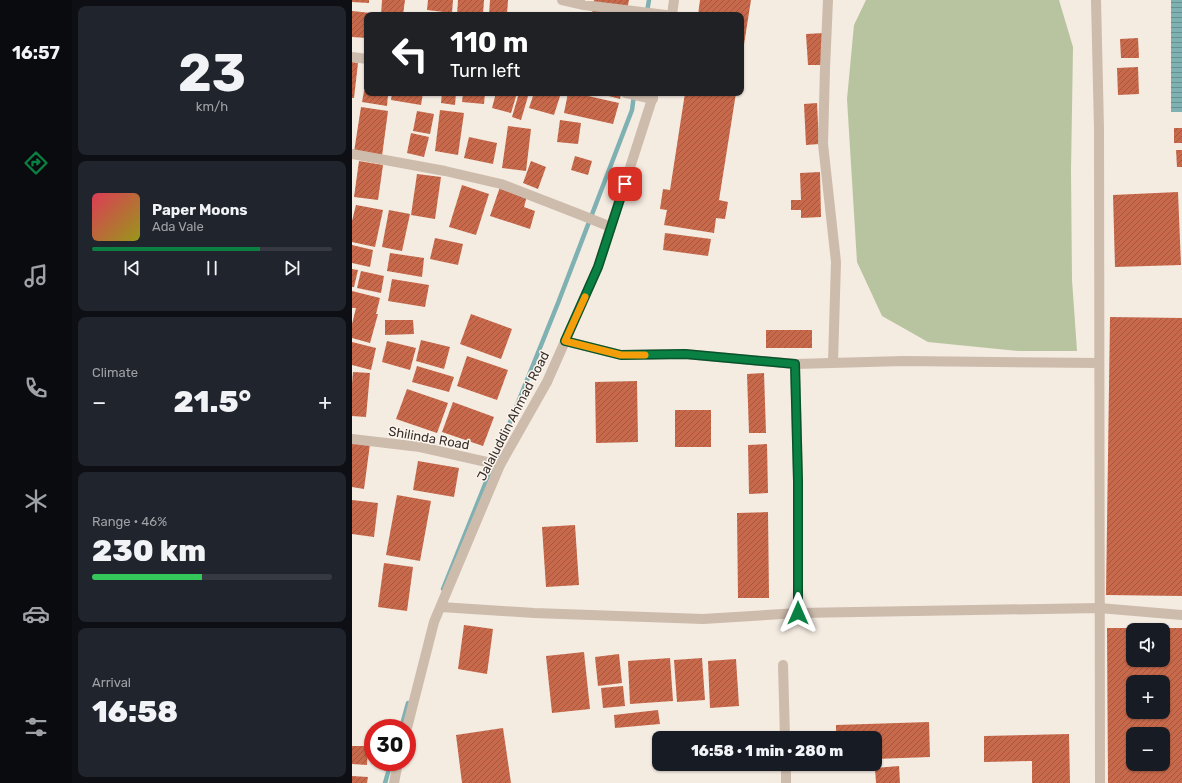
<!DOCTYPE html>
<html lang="en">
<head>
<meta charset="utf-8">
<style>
	:root { --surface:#171b24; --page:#20242c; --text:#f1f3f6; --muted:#9ea1a6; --line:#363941; --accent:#0b8043 }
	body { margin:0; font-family:Rubik,sans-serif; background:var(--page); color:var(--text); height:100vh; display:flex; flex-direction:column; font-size:15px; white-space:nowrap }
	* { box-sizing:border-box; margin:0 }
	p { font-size:13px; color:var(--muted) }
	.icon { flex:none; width:22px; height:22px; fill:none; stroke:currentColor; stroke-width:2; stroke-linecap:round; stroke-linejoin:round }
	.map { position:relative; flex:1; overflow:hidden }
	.details { display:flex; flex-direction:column; gap:6px; padding:6px; background:#0d0f14; width:280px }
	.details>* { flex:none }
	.top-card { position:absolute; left:12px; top:12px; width:380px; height:84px; border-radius:8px; box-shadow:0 1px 3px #0004; background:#202124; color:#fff; overflow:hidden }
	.controls { position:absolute; left:774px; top:623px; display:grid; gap:8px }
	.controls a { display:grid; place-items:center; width:44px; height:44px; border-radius:8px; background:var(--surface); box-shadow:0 1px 3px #0004; font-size:20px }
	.speed { position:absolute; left:12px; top:719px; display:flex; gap:8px; font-size:20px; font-weight:700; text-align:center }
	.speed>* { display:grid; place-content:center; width:52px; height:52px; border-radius:50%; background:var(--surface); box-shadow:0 1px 3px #0004; line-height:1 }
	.speed .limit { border:6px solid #d22; background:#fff; color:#111 }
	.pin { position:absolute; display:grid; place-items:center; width:34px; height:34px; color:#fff; margin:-17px; border-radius:8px; box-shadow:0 2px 6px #0006 }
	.me { position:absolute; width:44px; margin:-22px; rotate:0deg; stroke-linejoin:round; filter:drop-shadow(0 0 3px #0008) }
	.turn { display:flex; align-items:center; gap:14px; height:84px; padding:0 20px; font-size:18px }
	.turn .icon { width:52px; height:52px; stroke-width:2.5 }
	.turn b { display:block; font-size:28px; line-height:34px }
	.big { font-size:30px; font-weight:800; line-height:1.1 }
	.details .widget { flex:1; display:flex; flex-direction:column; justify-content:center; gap:6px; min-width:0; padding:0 14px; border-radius:8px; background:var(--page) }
	.details .dial { align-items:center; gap:0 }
	.dial b { font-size:52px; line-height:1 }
	.song { display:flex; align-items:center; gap:12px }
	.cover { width:48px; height:48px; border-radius:6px; background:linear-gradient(135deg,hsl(350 70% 55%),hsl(60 70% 35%)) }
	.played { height:4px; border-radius:2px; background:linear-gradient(90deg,var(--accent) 70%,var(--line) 70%) }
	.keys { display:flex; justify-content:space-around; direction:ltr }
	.heat { display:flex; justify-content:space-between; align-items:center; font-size:22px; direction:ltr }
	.charge { height:6px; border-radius:3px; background:linear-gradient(90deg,#34c759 46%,var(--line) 0) }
	.trip { position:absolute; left:300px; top:731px; width:230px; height:40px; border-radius:8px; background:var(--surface); box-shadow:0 1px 3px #0004; font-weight:800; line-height:40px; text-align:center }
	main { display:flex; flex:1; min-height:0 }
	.menu { display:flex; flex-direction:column; width:72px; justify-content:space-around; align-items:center; background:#090b0e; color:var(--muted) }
	.menu .icon { width:28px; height:28px }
	.menu .active { color:var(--accent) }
	.menu b { font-size:18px; color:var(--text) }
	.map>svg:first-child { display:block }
	.garden { fill:#b8c4a0 }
	.water { fill:url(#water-rules) }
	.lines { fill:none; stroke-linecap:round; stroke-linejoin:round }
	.stream { stroke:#7fb0b2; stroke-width:4.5 }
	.building { fill:url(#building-hatch); fill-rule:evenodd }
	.minor { stroke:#cdbbac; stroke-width:10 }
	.tertiary { stroke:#cdbbac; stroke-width:10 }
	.route-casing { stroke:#07532c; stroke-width:10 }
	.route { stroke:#0b8043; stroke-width:7 }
	.slow { stroke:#f59e0b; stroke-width:7 }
	.labels { text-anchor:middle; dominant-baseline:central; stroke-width:3; stroke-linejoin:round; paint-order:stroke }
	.street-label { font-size:13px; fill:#3b302b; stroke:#fbf5ee }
</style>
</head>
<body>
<main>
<nav class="menu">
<b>16:57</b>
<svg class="icon active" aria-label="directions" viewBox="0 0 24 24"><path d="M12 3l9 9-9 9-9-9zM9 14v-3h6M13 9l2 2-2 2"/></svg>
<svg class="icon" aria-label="music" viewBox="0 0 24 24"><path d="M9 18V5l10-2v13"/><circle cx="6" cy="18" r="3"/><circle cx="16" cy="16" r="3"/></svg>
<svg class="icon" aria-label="phone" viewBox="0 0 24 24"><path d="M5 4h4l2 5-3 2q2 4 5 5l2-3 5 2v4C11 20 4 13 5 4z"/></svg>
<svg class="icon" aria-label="climate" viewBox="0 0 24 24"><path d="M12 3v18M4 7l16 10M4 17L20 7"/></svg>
<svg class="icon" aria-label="car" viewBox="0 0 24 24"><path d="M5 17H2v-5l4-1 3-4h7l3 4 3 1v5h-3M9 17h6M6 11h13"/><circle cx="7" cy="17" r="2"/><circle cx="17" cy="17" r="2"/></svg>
<svg class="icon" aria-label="filters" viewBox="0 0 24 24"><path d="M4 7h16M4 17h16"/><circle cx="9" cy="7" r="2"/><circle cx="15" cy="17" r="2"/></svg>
</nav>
<section class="details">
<div class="widget dial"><b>23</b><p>km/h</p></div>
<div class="widget">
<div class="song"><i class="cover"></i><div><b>Paper Moons</b><p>Ada Vale</p></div></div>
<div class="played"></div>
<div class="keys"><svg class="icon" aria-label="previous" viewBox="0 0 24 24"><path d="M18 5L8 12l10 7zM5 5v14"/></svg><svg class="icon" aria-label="pause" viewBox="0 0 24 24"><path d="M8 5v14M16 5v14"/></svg><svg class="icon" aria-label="next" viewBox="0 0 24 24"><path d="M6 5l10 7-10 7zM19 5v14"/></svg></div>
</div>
<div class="widget"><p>Climate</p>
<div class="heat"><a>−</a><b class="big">21.5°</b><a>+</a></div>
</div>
<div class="widget"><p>Range · 46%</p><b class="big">230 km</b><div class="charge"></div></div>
<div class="widget"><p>Arrival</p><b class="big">16:58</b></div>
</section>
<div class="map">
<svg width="830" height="783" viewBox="0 0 830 783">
	<defs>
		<pattern id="water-rules" width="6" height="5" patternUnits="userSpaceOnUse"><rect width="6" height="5" fill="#7fb0b2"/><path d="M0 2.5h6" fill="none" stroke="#699091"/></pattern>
		<pattern id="building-hatch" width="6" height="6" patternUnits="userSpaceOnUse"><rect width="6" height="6" fill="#c8694b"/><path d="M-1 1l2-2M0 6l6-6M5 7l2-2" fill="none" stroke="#a4573f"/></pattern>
	</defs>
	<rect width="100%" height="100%" fill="#f4ebe1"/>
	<polygon class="garden" points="514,0 707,0 721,47 719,171 720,280 725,351 667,351 576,342 530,316 505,262 495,99 502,25"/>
	<rect class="water" x="819" y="0" width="11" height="112"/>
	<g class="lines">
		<g class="stream">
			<polyline points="295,12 297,0"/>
			<polyline points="91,589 206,303 280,110 282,95"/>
			<polyline points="49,728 56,703"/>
			<polyline points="33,783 39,762"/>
		</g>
	</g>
	<g class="building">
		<polygon points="0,0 17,0 17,3 0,2"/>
		<polygon points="30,0 53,0 51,15 29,15"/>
		<polygon points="76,0 101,0 100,13 75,10"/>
		<polygon points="106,0 132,0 131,15 105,15"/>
		<polygon points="138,0 156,0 155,15 137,15"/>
		<polygon points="242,0 277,0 274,15 240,15"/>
		<polygon points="348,0 399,0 390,57 389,57 389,15 346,15"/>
		<polygon points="0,11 19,13 19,15 15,15 15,38 0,37"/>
		<polygon points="472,33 473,65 456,65 454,34"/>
		<polygon points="786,38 787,58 769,58 768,39"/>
		<polygon points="0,62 6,63 2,98 0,98"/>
		<polygon points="14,65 15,65 15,89 12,89"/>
		<polygon points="786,67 787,94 766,95 765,68"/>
		<polygon points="12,91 15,91 15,93 36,95 35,106 10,102"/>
		<polygon points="40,93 71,93 69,105 39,100"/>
		<polygon points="90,93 104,93 103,105 89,103"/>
		<polygon points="111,93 133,93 132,104 110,102"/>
		<polygon points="144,93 165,93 159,113 140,108"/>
		<polygon points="167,93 177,93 169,120 160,117"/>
		<polygon points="182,93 209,93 202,115 177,108"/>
		<polygon points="216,93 223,93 267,103 261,124 212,113"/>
		<polygon points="245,93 269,93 268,99"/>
		<polygon points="333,93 384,93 367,200 376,202 373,219 364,218 362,233 312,225 315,210 308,209 311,189 318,190"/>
		<polygon points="465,103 467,144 454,145 452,104"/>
		<polygon points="9,107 36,111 30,156 2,152"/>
		<polygon points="88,110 112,113 106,155 83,151"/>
		<polygon points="65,111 82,114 78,134 61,131"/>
		<polygon points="208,120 229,123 226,144 205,142"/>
		<polygon points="156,126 179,129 174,171 150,168"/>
		<rect x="822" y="128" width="8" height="15"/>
		<polygon points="59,133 77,137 72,157 55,153"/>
		<polygon points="117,137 145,143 141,164 112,158"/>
		<polygon points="824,150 830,150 830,167 825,167"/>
		<polygon points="223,156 240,161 236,175 219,170"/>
		<polygon points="7,161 31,165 26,200 2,197"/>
		<polygon points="179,161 194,167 186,189 171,183"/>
		<polygon points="468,172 469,217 449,218 449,210 439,210 439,200 449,200 448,173"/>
		<polygon points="65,174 89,177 83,219 59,215"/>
		<polygon points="110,185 137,194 124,235 97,227"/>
		<polygon points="148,187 175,196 172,207 183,211 178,229 138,216"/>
		<polygon points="826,192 829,265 763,267 761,195"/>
		<polygon points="4,205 31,210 23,247 0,242 0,221"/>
		<polygon points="37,210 58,214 50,251 30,247"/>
		<polygon points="313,233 359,239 356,256 311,250"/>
		<polygon points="83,238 111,244 106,265 78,259"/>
		<polygon points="0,245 21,250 18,267 0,263"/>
		<polygon points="38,253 72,258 70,277 35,271"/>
		<polygon points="0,269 6,270 2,287 0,287"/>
		<polygon points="9,271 32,276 29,293 5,288"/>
		<polygon points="40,279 77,285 73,307 36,301"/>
		<polygon points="0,291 28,298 24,314 26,314 18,343 0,338 0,324 4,308 0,308"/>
		<polygon points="119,314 160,329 149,359 108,344"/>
		<polygon points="758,317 830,318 830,596 754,595"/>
		<polygon points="33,320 61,320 62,334 33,335"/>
		<rect x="414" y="330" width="46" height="18"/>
		<polygon points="69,340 98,347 92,369 64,361"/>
		<polygon points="35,341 64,348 58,370 30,362"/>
		<polygon points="0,342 24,348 19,370 0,365"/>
		<polygon points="115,356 156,370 145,400 105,386"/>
		<polygon points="65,366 102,377 97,392 60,382"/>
		<polygon points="1,372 18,373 14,417 0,416 0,384"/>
		<polygon points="412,373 414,433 397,433 395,374"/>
		<polygon points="285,381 286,442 244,443 243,382"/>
		<polygon points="55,389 96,403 85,433 44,419"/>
		<polygon points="101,402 142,417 131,446 90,432"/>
		<rect x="323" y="410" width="36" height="37"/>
		<polygon points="0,442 18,444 12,489 0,487"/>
		<polygon points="415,444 416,493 397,494 396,445"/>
		<polygon points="66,461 107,468 102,497 61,490"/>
		<polygon points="45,495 79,501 68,561 34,555"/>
		<polygon points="0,500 26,503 22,537 0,534"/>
		<polygon points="416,512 417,598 386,598 385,513"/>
		<polygon points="223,525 227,585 194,587 190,527"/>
		<polygon points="32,563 61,567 55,611 26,607"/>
		<polygon points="112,625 141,629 135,674 106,669"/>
		<path d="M755,628h75v155h-74zM781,630h30v30h-30zM781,682h30v30h-30zM781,734h30v30h-30z"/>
		<polygon points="232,652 238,709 200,713 194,656"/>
		<polygon points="267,654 270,683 246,686 243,657"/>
		<polygon points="318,658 321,701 278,704 276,661"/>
		<polygon points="350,658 353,700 325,702 322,660"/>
		<polygon points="384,659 387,706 358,708 356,661"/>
		<polygon points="271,686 273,706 251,708 249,688"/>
		<polygon points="306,710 308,724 263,728 262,715"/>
		<polygon points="577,722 578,757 523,759 523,738 484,738 484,725"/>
		<polygon points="151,728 159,783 110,783 104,735"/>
		<polygon points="717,734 718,783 680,783 680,761 632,762 632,736"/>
		<polygon points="0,746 16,746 15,765 0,764"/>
		<polygon points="547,766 548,783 524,783 523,768"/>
		<polygon points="0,776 16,777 15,783 0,783"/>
	</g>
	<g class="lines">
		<g class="minor">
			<polyline points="210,0 232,5 314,15"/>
			<polyline points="476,0 473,68 471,144 484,262 481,362"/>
			<polyline points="744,0 747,129 748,783"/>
			<polyline points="0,57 15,59"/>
			<polyline points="274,93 301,99"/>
			<polyline points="0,154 93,171 149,184 224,213 259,227"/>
			<polyline points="213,341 269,355 333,354 443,364 552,361 747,363"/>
			<polyline points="443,364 446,481 446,613"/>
			<polyline points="0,439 68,447 148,465"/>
			<polyline points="89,607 182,613 351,619 446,613 747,608 830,615"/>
			<polyline points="431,665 433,738"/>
			<polyline points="434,764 434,783"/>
		</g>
		<g class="tertiary">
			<polyline points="320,15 322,0"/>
			<polyline points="55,728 82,622 148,465 195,382 246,267 302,93"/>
			<polyline points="42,783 46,762"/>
		</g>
	</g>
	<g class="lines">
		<defs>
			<polyline id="route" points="273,184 246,267 213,341 269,355 333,354 443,364 446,481 446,613"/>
		</defs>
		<use href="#route" class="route-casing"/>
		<use href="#route" class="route"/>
		<polyline class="slow" points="233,297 213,341 269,355 293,355"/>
	</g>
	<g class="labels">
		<g class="street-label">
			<text transform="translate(161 416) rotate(-63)">Jalaluddin Ahmad Road</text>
			<text transform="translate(77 438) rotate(10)">Shilinda Road</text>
		</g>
	</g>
</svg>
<div class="controls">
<a><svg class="icon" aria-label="sound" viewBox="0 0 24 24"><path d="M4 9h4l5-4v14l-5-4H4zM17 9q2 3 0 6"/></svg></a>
<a>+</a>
<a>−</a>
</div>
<div class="speed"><div class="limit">30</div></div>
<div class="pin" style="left:273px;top:184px;background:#d93025"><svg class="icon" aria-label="arrive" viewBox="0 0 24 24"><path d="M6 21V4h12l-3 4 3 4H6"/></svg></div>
<svg class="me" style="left:446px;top:613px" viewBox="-20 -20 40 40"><path d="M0-17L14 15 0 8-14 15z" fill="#0b8043" stroke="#fff" stroke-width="4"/></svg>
<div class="trip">16:58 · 1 min · 280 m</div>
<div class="top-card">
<div class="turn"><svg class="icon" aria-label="left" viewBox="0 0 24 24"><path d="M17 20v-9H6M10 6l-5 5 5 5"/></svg><div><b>110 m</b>Turn left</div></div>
</div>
</div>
</main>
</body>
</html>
